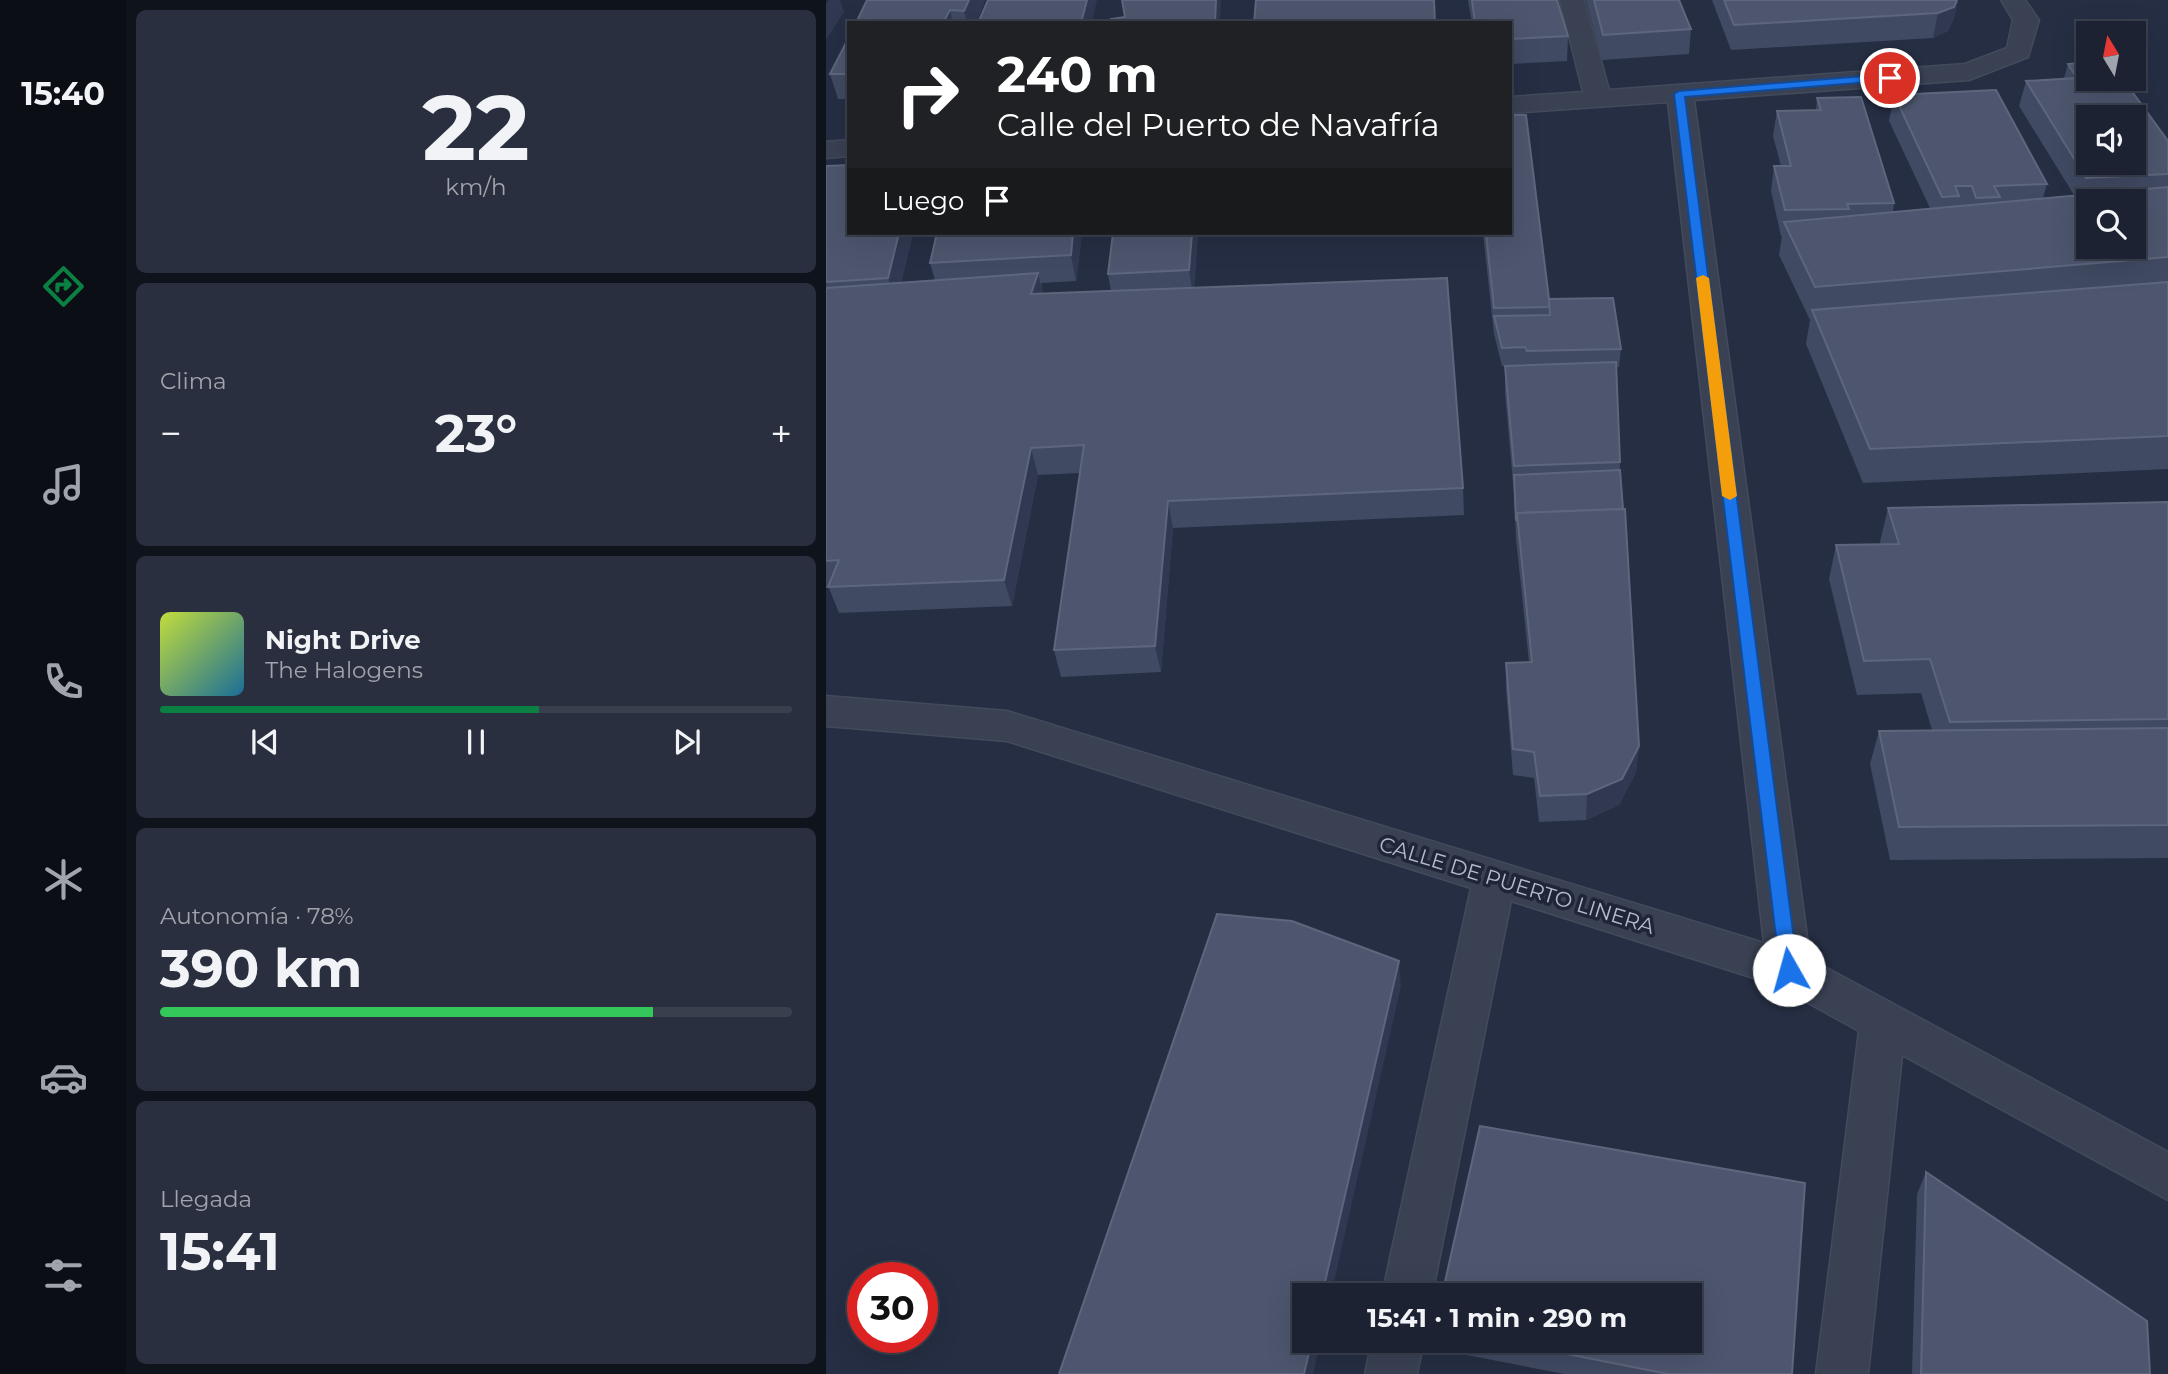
<!DOCTYPE html>
<html lang="es">
<head>
<meta charset="utf-8">
<style>
	:root { --surface:#1c2232; --page:#292f3e; --text:#f1f3f6; --muted:#a0a4ac; --line:#3a3f4d; --accent:#0b8043 }
	body { margin:0; font-family:Montserrat,sans-serif; background:var(--page); color:var(--text); height:100vh; display:flex; flex-direction:column; font-size:26px; white-space:nowrap }
	* { box-sizing:border-box; margin:0 }
	p { font-size:23px; color:var(--muted) }
	.icon { flex:none; width:38px; height:38px; fill:none; stroke:currentColor; stroke-width:2; stroke-linecap:round; stroke-linejoin:round }
	.map { position:relative; flex:1; overflow:hidden }
	.drawer { display:flex; flex-direction:column; gap:10px; padding:10px; background:#0f131c; width:700px }
	.drawer>* { flex:none }
	.banner { position:absolute; left:21px; top:21px; width:665px; height:214px; border-radius:0px; box-shadow:0 7px 28px #0002,0 0 0 2px var(--line); background:#202124; color:#fff; overflow:hidden }
	.needle { width:46px; rotate:350deg }
	.controls { position:absolute; left:1250px; top:21px; display:grid; gap:14px }
	.controls a { display:grid; place-items:center; width:70px; height:70px; border-radius:0px; background:var(--surface); box-shadow:0 7px 28px #0002,0 0 0 2px var(--line); font-size:35px }
	.speed { position:absolute; left:21px; top:1262px; display:flex; gap:14px; font-size:35px; font-weight:700; text-align:center }
	.speed>* { display:grid; place-content:center; width:91px; height:91px; border-radius:50%; background:var(--surface); box-shadow:0 7px 28px #0002,0 0 0 2px var(--line); line-height:1 }
	.speed .limit { border:10px solid #d22; background:#fff; color:#111 }
	.pin { position:absolute; display:grid; place-items:center; width:60px; height:60px; color:#fff; margin:-30px; border:4px solid #fff; border-radius:50%; box-shadow:0 2px 7px #0007 }
	.me { position:absolute; width:77px; margin:-38px; rotate:353deg; stroke-linejoin:round; filter:drop-shadow(0 0 5px #0008) }
	.turn { display:flex; align-items:center; gap:24px; height:147px; padding:0 35px; font-size:32px }
	.turn .icon { width:91px; height:91px; stroke-width:2.5 }
	.turn b { display:block; font-size:49px; line-height:60px }
	.then { display:flex; align-items:center; height:66px; padding:0 35px; background:#0003; gap:14px; font-size:26px }
	.big { font-size:52px; font-weight:700; line-height:1.1 }
	.drawer .tile { flex:1; display:flex; flex-direction:column; justify-content:center; gap:10px; min-width:0; padding:0 24px; border-radius:10px; background:var(--page) }
	.drawer .dial { align-items:center; gap:0 }
	.dial b { font-size:91px; line-height:1 }
	.song { display:flex; align-items:center; gap:21px }
	.cover { width:84px; height:84px; border-radius:10px; background:linear-gradient(135deg,hsl(70 70% 55%),hsl(200 70% 35%)) }
	.played { height:7px; border-radius:4px; background:linear-gradient(90deg,var(--accent) 60%,var(--line) 60%) }
	.keys { display:flex; justify-content:space-around; direction:ltr }
	.heat { display:flex; justify-content:space-between; align-items:center; font-size:38px; direction:ltr }
	.charge { height:10px; border-radius:5px; background:linear-gradient(90deg,#34c759 78%,var(--line) 0) }
	.trip { position:absolute; left:466px; top:1283px; width:410px; height:70px; border-radius:0px; background:var(--surface); box-shadow:0 7px 28px #0002,0 0 0 2px var(--line); font-weight:700; line-height:70px; text-align:center }
	main { display:flex; flex:1; min-height:0 }
	.menu { display:flex; flex-direction:column; width:126px; justify-content:space-around; align-items:center; background:#0b0e14; color:var(--muted) }
	.menu .icon { width:49px; height:49px }
	.menu .selected { color:var(--accent) }
	.menu b { font-size:32px; color:var(--text) }
	.map>svg:first-child { display:block }
	.lines { fill:none; stroke-linecap:round; stroke-linejoin:round }
	.street-casing { stroke:#434a5c; stroke-width:3 }
	.street { fill:#394153; fill-rule:evenodd }
	.wall { fill:#404a62 }
	.shaded-wall { fill:#303951 }
	.building { fill:#4d566e; stroke:#5d667c; stroke-width:2; fill-rule:evenodd }
	.route { fill:#1a73e8; stroke:#114b97; stroke-width:2 }
	.slow { fill:#f59e0b }
	.labels { text-anchor:middle; dominant-baseline:central; stroke-width:7; stroke-linejoin:round; paint-order:stroke }
	.street-label { font-size:21px; fill:#b7bccd; stroke:#1e2638 }
</style>
</head>
<body>
<main>
<nav class="menu">
<b>15:40</b>
<svg class="icon selected" aria-label="directions" viewBox="0 0 24 24"><path d="M12 3l9 9-9 9-9-9zM9 14v-3h6M13 9l2 2-2 2"/></svg>
<svg class="icon" aria-label="music" viewBox="0 0 24 24"><path d="M9 18V5l10-2v13"/><circle cx="6" cy="18" r="3"/><circle cx="16" cy="16" r="3"/></svg>
<svg class="icon" aria-label="phone" viewBox="0 0 24 24"><path d="M5 4h4l2 5-3 2q2 4 5 5l2-3 5 2v4C11 20 4 13 5 4z"/></svg>
<svg class="icon" aria-label="climate" viewBox="0 0 24 24"><path d="M12 3v18M4 7l16 10M4 17L20 7"/></svg>
<svg class="icon" aria-label="car" viewBox="0 0 24 24"><path d="M5 17H2v-5l4-1 3-4h7l3 4 3 1v5h-3M9 17h6M6 11h13"/><circle cx="7" cy="17" r="2"/><circle cx="17" cy="17" r="2"/></svg>
<svg class="icon" aria-label="filters" viewBox="0 0 24 24"><path d="M4 7h16M4 17h16"/><circle cx="9" cy="7" r="2"/><circle cx="15" cy="17" r="2"/></svg>
</nav>
<section class="drawer">
<div class="tile dial"><b>22</b><p>km/h</p></div>
<div class="tile"><p>Clima</p>
<div class="heat"><a>−</a><b class="big">23°</b><a>+</a></div>
</div>
<div class="tile">
<div class="song"><i class="cover"></i><div><b>Night Drive</b><p>The Halogens</p></div></div>
<div class="played"></div>
<div class="keys"><svg class="icon" aria-label="previous" viewBox="0 0 24 24"><path d="M18 5L8 12l10 7zM5 5v14"/></svg><svg class="icon" aria-label="pause" viewBox="0 0 24 24"><path d="M8 5v14M16 5v14"/></svg><svg class="icon" aria-label="next" viewBox="0 0 24 24"><path d="M6 5l10 7-10 7zM19 5v14"/></svg></div>
</div>
<div class="tile"><p>Autonomía · 78%</p><b class="big">390 km</b><div class="charge"></div></div>
<div class="tile"><p>Llegada</p><b class="big">15:41</b></div>
</section>
<div class="map">
<svg width="1342" height="1374" viewBox="0 0 1342 1374">
	<rect width="100%" height="100%" fill="#252e43"/>
	<g class="lines">
		<defs>
			<g id="street">
				<polygon points="734,0 758,0 783,90 1139,64 1181,48 1187,20 1175,0 1199,0 1213,20 1202,57 1143,80 868,100 984,959 1342,1152 1342,1200 1076,1055 1042,1374 990,1374 1033,1031 950,985 685,901 606,1295 556,1295 645,888 181,741 0,726 0,696 181,711 938,943 842,102 684,113 684,97 757,92"/>
				<polygon points="23,140 23,156 0,158 0,142"/>
				<polygon points="546,1340 598,1340 591,1374 539,1374"/>
			</g>
		</defs>
		<use href="#street" class="street-casing"/>
		<use href="#street" class="street"/>
	</g>
	<g class="wall">
		<polygon points="159,0 150,23 30,23"/>
		<polygon points="642,0 731,0 742,36 741,61 684,64 684,23 646,23"/>
		<polygon points="760,0 853,0 865,29 863,54 776,60"/>
		<polygon points="886,0 1132,0 1128,18 1122,31 1107,38 905,50"/>
		<polygon points="23,37 23,99 12,99 4,74"/>
		<polygon points="1262,54 1262,79 1342,141 1342,469 1037,483 980,344 984,320 953,255 956,236 955,236 945,191 948,166 955,166 947,136 951,111 990,110 991,98 1068,203 1067,212 1104,208 1063,121 1068,95 1221,184 1217,198 1248,195 1193,106 1200,81 1238,78 1242,64 1255,63 1257,55"/>
		<polygon points="0,166 23,233 87,233 75,283 109,280 104,263 111,233 256,233 250,281 215,283 217,294 285,291 282,274 287,233 372,233 368,288 637,488 638,515 347,528 335,672 235,677 228,650 254,473 212,475 186,606 13,613 3,588 0,588"/>
		<polygon points="657,233 684,233 723,302 795,349 793,367 790,367 794,470 813,746 810,772 793,805 760,820 713,822 708,778 687,775 680,689 680,663 703,662 690,539 688,493 679,393 679,366 676,366 668,334"/>
		<polygon points="1342,502 1342,858 1064,860 1044,764 1053,731 1106,730 1095,693 1031,695 1003,579 1010,545 1055,544 1054,542 1062,508"/>
		<polygon points="1100,1172 1324,1374 1086,1374 1091,1194"/>
		<polygon points="610,1340 863,1340 966,1374 738,1374 610,1349"/>
	</g>
	<g class="shaded-wall">
		<polygon points="3,0 14,0 18,12 0,40 0,4"/>
		<polygon points="143,0 159,0 150,23 141,23 138,11"/>
		<polygon points="261,0 271,0 266,23 255,23"/>
		<polygon points="390,0 395,0 394,23 389,23"/>
		<polygon points="1131,0 1132,0 1128,18 1122,31 1107,38 1112,13"/>
		<polygon points="124,10 127,23 117,23"/>
		<polygon points="73,233 87,233 70,304 62,278"/>
		<polygon points="247,233 256,233 250,281 245,255"/>
		<polygon points="366,233 372,233 367,296 363,270"/>
		<polygon points="212,273 218,299 205,294"/>
		<polygon points="205,448 212,475 186,606 178,580"/>
		<polygon points="342,501 347,528 335,672 329,646"/>
		<polygon points="813,746 810,772 793,805 760,820 761,794"/>
		<polygon points="573,961 575,986 505,1295 496,1295"/>
		<polygon points="486,1340 495,1340 487,1374 478,1374"/>
	</g>
	<g class="building">
		<polygon points="41,0 143,0 138,11 124,10 117,23 30,23"/>
		<polygon points="162,0 261,0 255,23 152,23"/>
		<polygon points="296,0 390,0 389,23 286,23 285,19 299,17"/>
		<polygon points="430,0 608,0 609,23 428,23"/>
		<polygon points="646,0 731,0 742,36 684,39 684,23 649,23"/>
		<polygon points="768,0 853,0 865,29 777,35"/>
		<polygon points="898,0 1131,0 1128,7 1112,13 908,25"/>
		<polygon points="23,37 23,74 4,74"/>
		<polygon points="1262,54 1262,60 1257,55"/>
		<path d="M1262,62v17h35l45,62v33l-82,4 -60,-97 51,-3 -9,-14zM1262,117h45v46h-45z"/>
		<polygon points="1170,90 1221,184 1168,186 1174,197 1150,198 1146,186 1129,186 1133,196 1116,197 1068,95"/>
		<polygon points="1035,97 1068,203 1021,204 1023,209 959,210 948,166 965,166 951,111 995,110 991,98"/>
		<polygon points="684,115 700,115 724,307 668,308 660,233 684,233"/>
		<polygon points="23,165 23,233 73,233 62,278 0,282 0,166"/>
		<path d="M1342,187v70l-353,30 -31,-65zM1262,201h45v46h-45z"/>
		<polygon points="111,233 247,233 245,255 104,263"/>
		<polygon points="287,233 366,233 363,270 282,274"/>
		<polygon points="212,273 205,294 621,278 637,488 342,501 329,646 228,650 258,445 205,448 178,580 2,587 13,560 0,561 0,288"/>
		<polygon points="1342,282 1342,436 1044,449 986,310"/>
		<polygon points="787,298 795,349 701,351 699,347 676,348 668,316 724,315 723,299"/>
		<polygon points="790,362 794,462 688,466 679,366"/>
		<polygon points="794,470 797,509 691,513 690,521 688,475"/>
		<polygon points="1342,502 1342,719 1124,722 1104,659 1038,661 1010,545 1073,544 1062,508"/>
		<polygon points="799,509 813,746 796,779 761,794 714,796 708,752 687,749 680,663 706,662 691,513"/>
		<polygon points="1342,728 1342,825 1073,827 1053,731"/>
		<polygon points="391,914 466,921 573,961 496,1295 478,1295 478,1340 486,1340 478,1374 233,1374"/>
		<polygon points="654,1126 979,1183 966,1374 842,1374 670,1340 863,1340 863,1295 616,1295"/>
		<polygon points="1100,1172 1321,1321 1324,1374 1095,1374"/>
	</g>
	<polygon class="route" points="1064,74 1068,75 1068,80 859,97 972,970 969,976 956,976 954,970 848,94 853,91"/>
	<polygon class="slow" points="877,275 883,278 911,496 904,500 896,496 870,278"/>
	<g class="labels">
		<g class="street-label">
			<text transform="translate(691 885) rotate(17)">CALLE DE PUERTO LINERA</text>
		</g>
	</g>
</svg>
<div class="controls">
<a><svg class="needle" viewBox="-14 -14 28 28"><path d="M0-13l5 13h-10z" fill="#e53935"/><path d="M0 13l5-13h-10z" fill="#a0a4ac"/></svg></a>
<a><svg class="icon" aria-label="sound" viewBox="0 0 24 24"><path d="M4 9h4l5-4v14l-5-4H4zM17 9q2 3 0 6"/></svg></a>
<a><svg class="icon" aria-label="search" viewBox="0 0 24 24"><circle cx="10" cy="10" r="6"/><path d="M15 15l6 6"/></svg></a>
</div>
<div class="speed"><div class="limit">30</div></div>
<div class="pin" style="left:1064px;top:78px;background:#d93025"><svg class="icon" aria-label="arrive" viewBox="0 0 24 24"><path d="M6 21V4h12l-3 4 3 4H6"/></svg></div>
<svg class="me" style="left:963px;top:970px" viewBox="-20 -20 40 40"><circle r="19" fill="#fff"/><path d="M0-13L10 11 0 6-10 11z" fill="#1a73e8"/></svg>
<div class="trip">15:41 · 1 min · 290 m</div>
<div class="banner">
<div class="turn"><svg class="icon" aria-label="right" viewBox="0 0 24 24"><path d="M7 20v-9h11M14 6l5 5-5 5"/></svg><div><b>240 m</b>Calle del Puerto de Navafría</div></div>
<div class="then">Luego<svg class="icon" aria-label="arrive" viewBox="0 0 24 24"><path d="M6 21V4h12l-3 4 3 4H6"/></svg></div>
</div>
</div>
</main>
</body>
</html>
